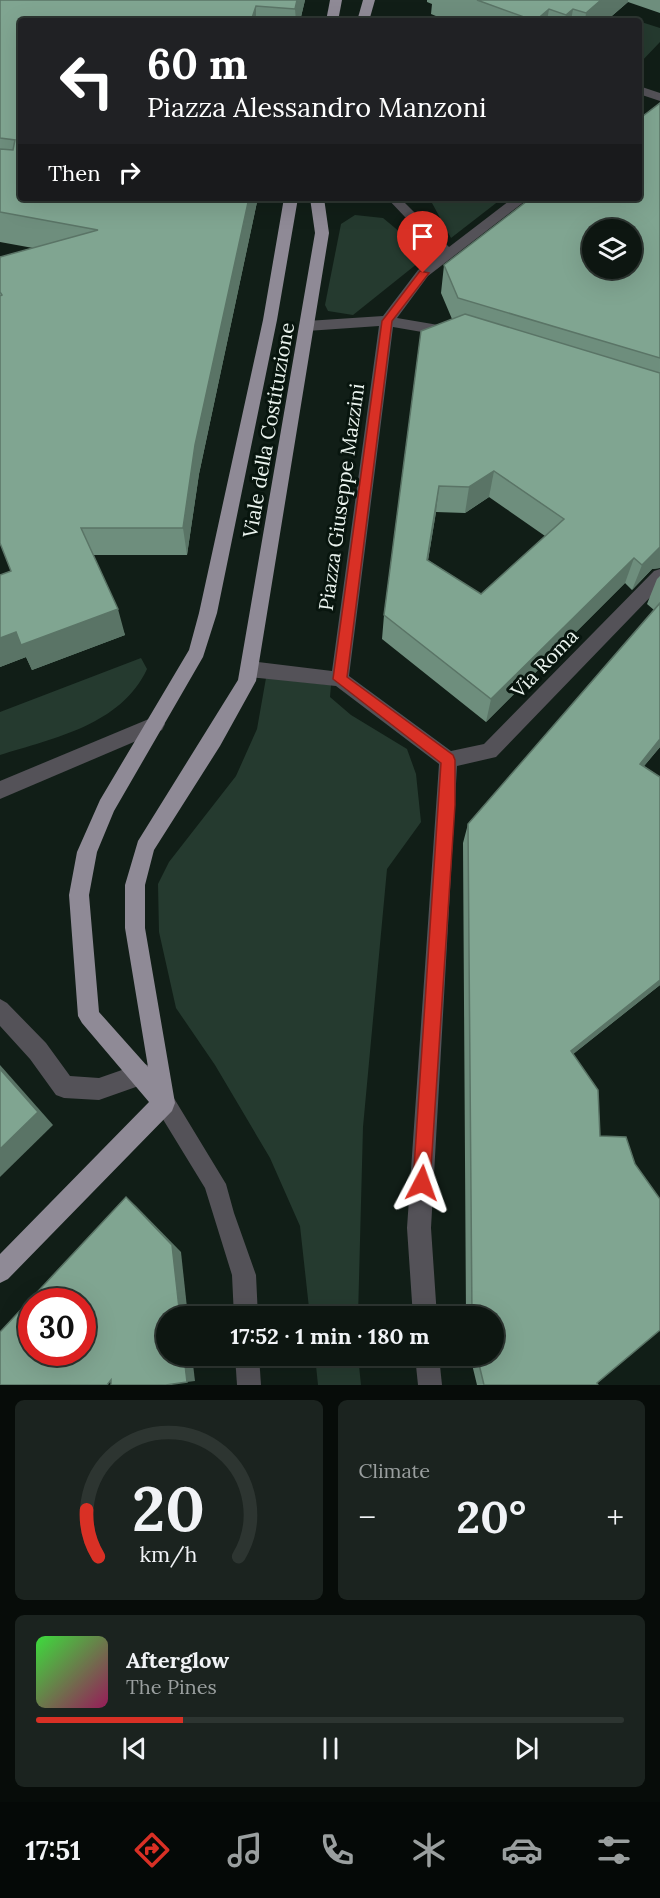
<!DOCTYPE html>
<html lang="en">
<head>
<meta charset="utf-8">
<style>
	:root { --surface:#0d1611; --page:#1b231f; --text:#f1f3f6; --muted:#9a9f9f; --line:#2d3531; --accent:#d93025 }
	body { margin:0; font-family:Lora,serif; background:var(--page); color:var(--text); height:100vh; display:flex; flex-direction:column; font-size:22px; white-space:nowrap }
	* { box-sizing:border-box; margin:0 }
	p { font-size:20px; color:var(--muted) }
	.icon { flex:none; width:33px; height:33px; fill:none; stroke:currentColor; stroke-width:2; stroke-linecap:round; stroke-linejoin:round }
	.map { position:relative; height:1385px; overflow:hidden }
	.details { display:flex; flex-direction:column; gap:15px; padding:15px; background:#070c09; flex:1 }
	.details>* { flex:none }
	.guide { position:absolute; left:18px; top:18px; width:624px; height:183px; border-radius:6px; box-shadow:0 6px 24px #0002,0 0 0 2px var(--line); background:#202124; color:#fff; overflow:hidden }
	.tools { position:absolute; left:582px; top:219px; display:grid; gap:12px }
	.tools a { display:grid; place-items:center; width:60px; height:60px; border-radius:50%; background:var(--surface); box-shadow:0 6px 24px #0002,0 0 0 2px var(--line); font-size:30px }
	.speed { position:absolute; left:18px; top:1288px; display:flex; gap:12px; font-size:30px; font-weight:700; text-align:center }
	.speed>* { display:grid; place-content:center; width:78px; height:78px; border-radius:50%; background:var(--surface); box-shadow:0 6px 24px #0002,0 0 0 2px var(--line); line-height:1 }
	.speed .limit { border:9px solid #d22; background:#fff; color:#111 }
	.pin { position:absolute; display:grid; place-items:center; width:51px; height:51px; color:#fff; margin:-62px -26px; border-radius:50% 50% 50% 0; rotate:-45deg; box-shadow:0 0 6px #0007 }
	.pin .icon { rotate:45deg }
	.me { position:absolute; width:66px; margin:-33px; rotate:4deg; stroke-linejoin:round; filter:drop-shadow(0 0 4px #0008) }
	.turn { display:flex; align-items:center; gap:21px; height:126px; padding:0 30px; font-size:27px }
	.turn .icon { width:78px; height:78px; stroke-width:2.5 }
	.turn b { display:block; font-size:42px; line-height:51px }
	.then { display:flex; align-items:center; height:57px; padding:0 30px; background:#0003; gap:12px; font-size:22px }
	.big { font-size:45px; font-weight:800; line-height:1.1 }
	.details .widget { flex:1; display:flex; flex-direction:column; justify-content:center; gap:9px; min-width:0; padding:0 21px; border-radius:9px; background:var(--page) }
	.details .dial { align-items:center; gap:0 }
	.dial svg { height:156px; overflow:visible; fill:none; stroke:var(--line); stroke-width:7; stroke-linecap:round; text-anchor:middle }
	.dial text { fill:var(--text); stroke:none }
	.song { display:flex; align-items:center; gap:18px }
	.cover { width:72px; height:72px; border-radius:9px; background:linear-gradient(135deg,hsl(120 70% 55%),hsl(330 70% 35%)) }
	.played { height:6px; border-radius:3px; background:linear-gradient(90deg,var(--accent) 25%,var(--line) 25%) }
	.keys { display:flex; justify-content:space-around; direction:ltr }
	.heat { display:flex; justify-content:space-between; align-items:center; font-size:33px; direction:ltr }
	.details .tiles { flex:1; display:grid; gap:15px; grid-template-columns:1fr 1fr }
	.widget:last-child { grid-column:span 2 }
	.trip { position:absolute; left:156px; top:1306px; width:348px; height:60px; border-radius:30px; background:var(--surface); box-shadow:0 6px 24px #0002,0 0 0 2px var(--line); font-weight:800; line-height:60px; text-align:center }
	.tabs { display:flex; height:96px; justify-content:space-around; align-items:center; background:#050907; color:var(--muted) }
	.tabs .icon { width:42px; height:42px }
	.tabs .selected { color:var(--accent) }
	.tabs b { font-size:27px; color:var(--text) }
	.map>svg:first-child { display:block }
	.green { fill:#253a2f }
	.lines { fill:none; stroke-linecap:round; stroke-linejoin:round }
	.minor { fill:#545258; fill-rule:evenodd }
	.major { fill:#8f8a96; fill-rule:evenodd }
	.wall { fill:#6e8e7d; fill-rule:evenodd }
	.shaded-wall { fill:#5a7466 }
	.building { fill:#80a591; stroke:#5a7466; stroke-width:1.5; fill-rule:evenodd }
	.route { fill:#d93025; stroke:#8d1f18; stroke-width:1.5 }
	.labels { text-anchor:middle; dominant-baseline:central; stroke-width:6; stroke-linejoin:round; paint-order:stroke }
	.street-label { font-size:20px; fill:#ebf4ef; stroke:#08150e }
</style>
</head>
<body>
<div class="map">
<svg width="660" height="1385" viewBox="0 0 660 1385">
	<rect width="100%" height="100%" fill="#111e17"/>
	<g class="green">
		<polygon points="635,20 660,28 660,42 639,64 639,21"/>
		<polygon points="481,198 500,200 451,238 432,203 466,202"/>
		<polygon points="355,215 383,218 418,247 418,263 353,315 328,311 325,305 341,224"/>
		<path d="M141,658l6,11c-26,56 -93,69 -147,86v-43z"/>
		<polygon points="266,678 331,685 330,697 351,715 407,749 416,774 421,822 387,869 363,1127 358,1317 310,1317 300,1226 270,1158 215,1065 176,1008 159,932 158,884 169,862 236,776 257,729"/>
		<polygon points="315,1356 358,1356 361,1385 318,1385"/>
	</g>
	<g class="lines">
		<g class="minor">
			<polygon points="639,86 660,93 660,101 639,94"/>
			<polygon points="387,198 400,198 449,247 513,198 529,198 428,276 397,318 456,328 458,332 456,336 451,337 393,327 349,676 451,751 484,744 654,571 660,569 660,587 496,757 457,766 431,1228 437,1317 413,1317 407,1228 439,764 336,686 249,677 243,674 240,669 243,664 249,661 332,671 379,326 307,331 300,326 307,321 383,316 418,270 440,254"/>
			<polygon points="156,716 162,718 165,724 162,730 0,799 0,781"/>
			<polygon points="0,999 7,1003 46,1043 70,1076 99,1078 142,1063 150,1066 153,1074 150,1082 99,1100 64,1098 56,1095 30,1059 0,1026"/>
			<polygon points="164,1092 172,1095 226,1184 234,1213 256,1275 258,1317 234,1317 232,1275 205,1188 153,1103 156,1095"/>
			<polygon points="235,1356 259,1356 261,1385 237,1385"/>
			<polygon points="415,1356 439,1356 442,1385 418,1385"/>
		</g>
		<g class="major">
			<polygon points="330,0 342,0 338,21 326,21"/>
			<polygon points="363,0 375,0 369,21 357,21"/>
			<polygon points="284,198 298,198 277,320 217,613 203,657 114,811 97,852 89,895 99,1012 148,1067 125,928 125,885 138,841 238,680 315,233 310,198 324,198 329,233 256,681 220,746 154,850 145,885 145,928 175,1103 172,1111 8,1279 0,1283 0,1254 149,1102 82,1023 78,1016 69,895 77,852 100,800 189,650 199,613 263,320"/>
		</g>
	</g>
	<g class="wall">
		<polygon points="0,0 305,0 300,21 21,21 257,202 199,474 187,555 93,555 125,635 32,670 26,657 0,667 0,575 11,571 0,543 0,257 33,248 0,242"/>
		<polygon points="427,0 660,0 660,13 628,2 606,21 448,21 431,14 432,4 427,2"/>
		<path d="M660,103v465l-8,1 -20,21 -7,-7 -139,139 -104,-83 2,-24 68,-296 -11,-26 3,-28zM489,497l56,39 -64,58 -53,-34 8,-48 29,1z"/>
		<polygon points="660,576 660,747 644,766 660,777 660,985 573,1054 598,1385 477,1385 470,1356 494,1356 494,1317 466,1317 463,843 468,824 654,610 647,604 657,579"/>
	</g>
	<g class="shaded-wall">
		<polygon points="297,0 305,0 300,21 296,21 295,9"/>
		<polygon points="601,0 628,0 628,2 606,21 585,21 586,13"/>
		<polygon points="256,6 256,21 251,21"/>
		<polygon points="549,9 547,21 535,21"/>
		<polygon points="573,9 571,21 565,21 566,15"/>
		<polygon points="249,198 257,198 257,202 199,474 187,555 183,528 195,445"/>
		<polygon points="494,471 489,497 465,513 469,487"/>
		<polygon points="439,486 436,512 424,585 427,560"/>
		<polygon points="660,547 660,568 652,569 632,590 642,565"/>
		<polygon points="634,558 625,583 486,722 491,699"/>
		<polygon points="118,609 125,635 32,670 26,657 0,667 0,638 16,632"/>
		<polygon points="660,739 660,747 629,784 640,764"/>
		<polygon points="660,980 660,985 562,1063 571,1051"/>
		<polygon points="0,1065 53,1125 0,1177"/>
		<polygon points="126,1197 136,1206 181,1252 188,1317 180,1317"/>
		<polygon points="184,1356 192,1356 195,1381 187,1382"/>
	</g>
	<g class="building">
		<polygon points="0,0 297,0 295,9 256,6 251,21 21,21 21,198 249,198 195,445 183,528 81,528 118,609 21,645 16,632 0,638 0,575 11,571 0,543 0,296 2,295 0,292 0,257 98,230 0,212 0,149 13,150 15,140 0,138"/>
		<polygon points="477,0 601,0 586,13 573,9 566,15 549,9 535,21"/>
		<path d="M660,103v255l-202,-60 -14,-33 87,-67h108v-79zM592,230h40v38h-40z"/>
		<path d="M465,314l195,59v174l-18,18 -8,-7 -143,141 -107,-84 37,-284zM494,471l70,48 -83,75 -54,-34 12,-74 30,1z"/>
		<polygon points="660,603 660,739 640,764 660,777 660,980 571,1051 598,1090 600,1136 626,1137 635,1164 660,1199 660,1330 597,1383 598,1385 484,1385 477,1356 494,1356 494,1317 472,1317 468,824"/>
		<polygon points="0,1069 38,1112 0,1149"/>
		<path d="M126,1197l46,48 8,72h-14v39h18l3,26 -21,3h-55v-5l-4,5h-107v-53zM32,1302h50v51h-50z"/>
	</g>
	<polygon class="route" points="420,271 429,273 392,321 347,677 453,755 455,760 455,805 430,1183 428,1189 422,1192 416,1189 413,1183 441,763 333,679 382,321"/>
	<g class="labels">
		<g class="street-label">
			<text transform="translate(268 430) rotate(-80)">Viale della Costituzione</text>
			<text transform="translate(341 497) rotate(-82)">Piazza Giuseppe Mazzini</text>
			<text transform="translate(544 663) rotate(-46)">Via Roma</text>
		</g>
	</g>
</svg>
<div class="tools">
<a><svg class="icon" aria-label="layers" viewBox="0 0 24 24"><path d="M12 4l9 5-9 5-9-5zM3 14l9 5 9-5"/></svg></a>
</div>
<div class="speed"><div class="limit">30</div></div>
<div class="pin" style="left:423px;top:273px;background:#d93025"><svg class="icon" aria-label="arrive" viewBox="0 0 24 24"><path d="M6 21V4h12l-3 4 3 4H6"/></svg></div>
<svg class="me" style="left:422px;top:1183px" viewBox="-20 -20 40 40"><path d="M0-17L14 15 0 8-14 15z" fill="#d93025" stroke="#fff" stroke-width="4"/></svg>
<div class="trip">17:52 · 1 min · 180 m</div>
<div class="guide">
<div class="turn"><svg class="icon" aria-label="left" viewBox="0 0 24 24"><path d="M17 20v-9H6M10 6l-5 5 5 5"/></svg><div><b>60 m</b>Piazza Alessandro Manzoni</div></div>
<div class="then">Then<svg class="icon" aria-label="right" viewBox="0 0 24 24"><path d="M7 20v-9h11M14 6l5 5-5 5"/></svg></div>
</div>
</div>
<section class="details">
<div class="tiles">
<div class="widget dial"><svg viewBox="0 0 100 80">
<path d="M14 69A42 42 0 1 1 86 69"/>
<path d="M14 69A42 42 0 0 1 8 45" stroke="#d93025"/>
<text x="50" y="56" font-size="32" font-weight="700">20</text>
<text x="50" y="72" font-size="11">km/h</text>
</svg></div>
<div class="widget"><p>Climate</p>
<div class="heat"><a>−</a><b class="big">20°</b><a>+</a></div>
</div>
<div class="widget">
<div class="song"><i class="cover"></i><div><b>Afterglow</b><p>The Pines</p></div></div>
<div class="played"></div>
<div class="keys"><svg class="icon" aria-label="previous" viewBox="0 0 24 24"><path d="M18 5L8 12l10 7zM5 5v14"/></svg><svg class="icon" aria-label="pause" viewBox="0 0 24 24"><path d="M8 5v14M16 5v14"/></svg><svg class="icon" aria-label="next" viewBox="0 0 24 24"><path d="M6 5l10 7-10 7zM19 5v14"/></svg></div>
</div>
</div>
</section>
<nav class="tabs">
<b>17:51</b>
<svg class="icon selected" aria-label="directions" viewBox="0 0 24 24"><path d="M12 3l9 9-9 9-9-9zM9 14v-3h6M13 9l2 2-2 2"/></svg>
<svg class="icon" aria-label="music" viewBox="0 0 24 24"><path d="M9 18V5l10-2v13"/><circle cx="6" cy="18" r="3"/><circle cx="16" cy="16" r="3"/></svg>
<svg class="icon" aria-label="phone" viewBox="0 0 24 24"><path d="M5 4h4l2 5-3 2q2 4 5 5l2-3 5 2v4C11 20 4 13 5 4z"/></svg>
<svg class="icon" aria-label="climate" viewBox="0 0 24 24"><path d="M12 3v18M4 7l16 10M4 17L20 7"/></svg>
<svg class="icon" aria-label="car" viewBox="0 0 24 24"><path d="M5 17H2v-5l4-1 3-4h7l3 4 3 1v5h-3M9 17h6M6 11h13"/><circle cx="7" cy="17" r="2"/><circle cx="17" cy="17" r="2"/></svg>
<svg class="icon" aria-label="filters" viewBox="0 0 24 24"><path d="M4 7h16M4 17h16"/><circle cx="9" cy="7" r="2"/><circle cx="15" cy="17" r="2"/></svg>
</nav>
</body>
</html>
